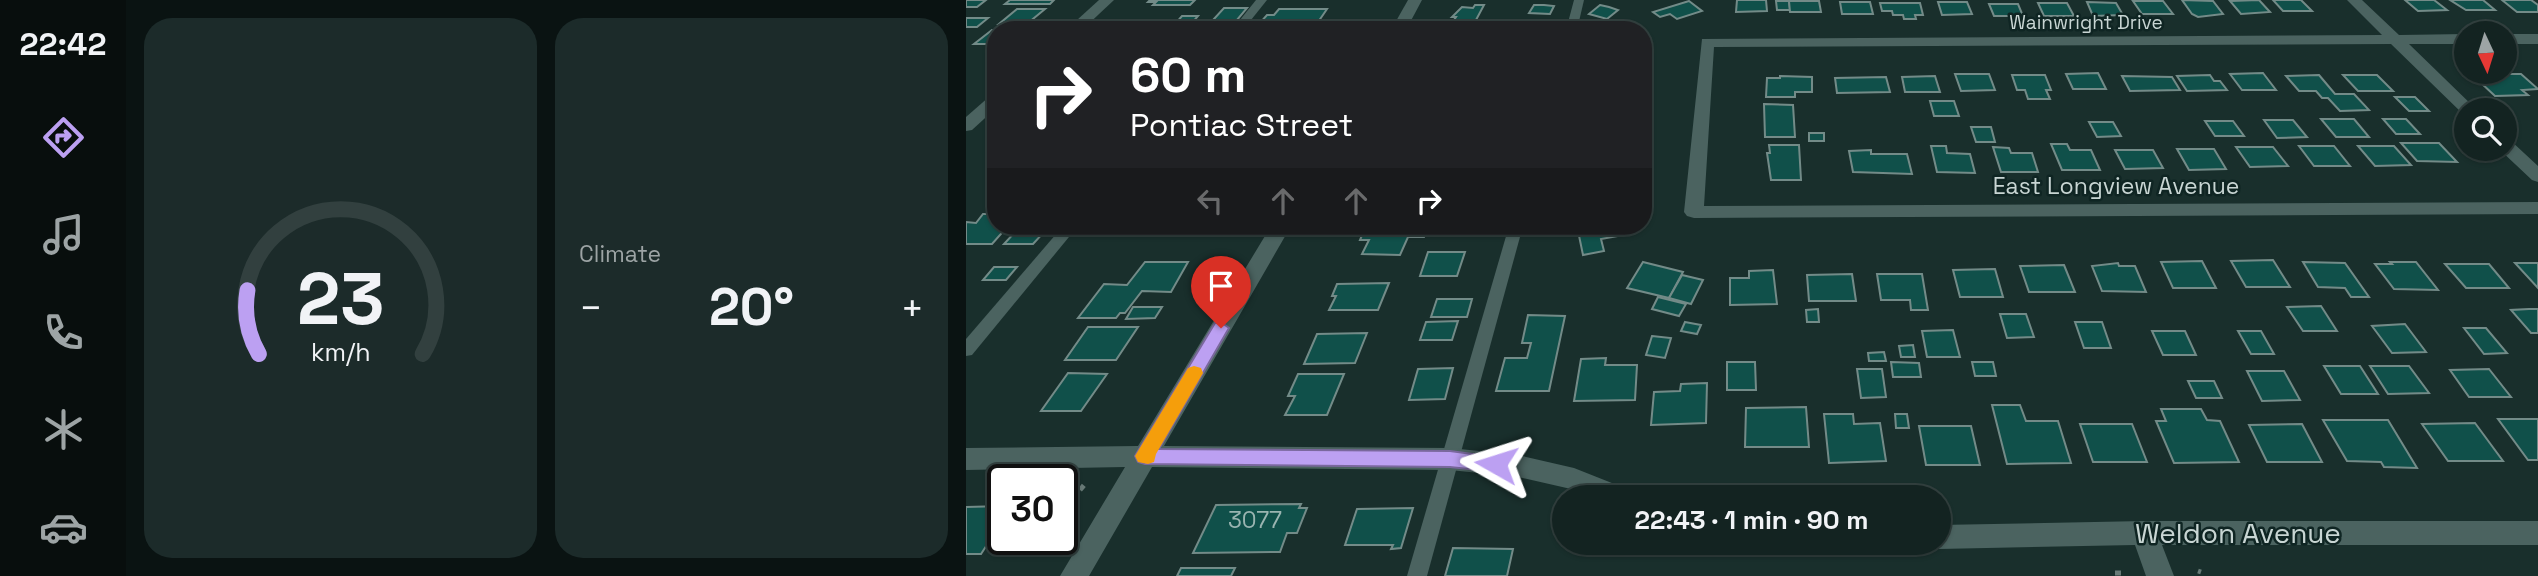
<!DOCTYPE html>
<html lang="en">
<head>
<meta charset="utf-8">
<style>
	:root { --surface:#132321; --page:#1c2b2a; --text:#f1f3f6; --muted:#9da4a5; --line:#32403f; --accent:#bca0f2 }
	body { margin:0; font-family:"Space Grotesk",sans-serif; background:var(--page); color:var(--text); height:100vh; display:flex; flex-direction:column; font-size:26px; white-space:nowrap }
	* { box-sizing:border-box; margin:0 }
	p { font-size:23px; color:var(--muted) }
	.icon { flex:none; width:38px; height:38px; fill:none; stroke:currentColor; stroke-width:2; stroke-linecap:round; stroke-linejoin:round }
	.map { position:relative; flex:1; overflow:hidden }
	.details { display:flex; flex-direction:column; gap:18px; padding:18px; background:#0a1312; width:840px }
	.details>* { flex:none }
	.guide { position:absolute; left:21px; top:21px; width:665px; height:214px; border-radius:28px; box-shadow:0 2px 5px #0004,0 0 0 2px var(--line); background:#202124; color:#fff; overflow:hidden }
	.needle { width:46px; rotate:176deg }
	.buttons { position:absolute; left:1488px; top:21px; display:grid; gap:14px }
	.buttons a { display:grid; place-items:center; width:63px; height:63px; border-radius:50%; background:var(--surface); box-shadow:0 2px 5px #0004,0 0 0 2px var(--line); font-size:35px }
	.speed { position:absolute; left:21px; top:464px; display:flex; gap:14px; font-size:35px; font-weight:700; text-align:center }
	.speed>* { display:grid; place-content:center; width:91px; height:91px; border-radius:50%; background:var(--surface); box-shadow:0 2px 5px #0004,0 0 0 2px var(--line); line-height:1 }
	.speed .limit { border:4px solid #111; border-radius:10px; background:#fff; color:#111 }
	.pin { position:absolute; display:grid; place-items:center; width:60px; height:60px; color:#fff; margin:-72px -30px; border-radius:50% 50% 50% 0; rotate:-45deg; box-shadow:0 0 7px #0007 }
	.pin .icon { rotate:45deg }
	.me { position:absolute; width:77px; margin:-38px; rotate:276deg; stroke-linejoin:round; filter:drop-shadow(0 0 5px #0008) }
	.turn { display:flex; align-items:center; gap:24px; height:147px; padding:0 28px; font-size:32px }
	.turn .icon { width:91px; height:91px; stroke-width:2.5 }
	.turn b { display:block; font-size:49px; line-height:60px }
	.lanes { display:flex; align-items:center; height:66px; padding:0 28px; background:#0003; justify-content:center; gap:35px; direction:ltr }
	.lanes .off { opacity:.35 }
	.big { font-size:52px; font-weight:700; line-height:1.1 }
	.details .widget { flex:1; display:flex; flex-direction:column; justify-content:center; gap:10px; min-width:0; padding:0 24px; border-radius:28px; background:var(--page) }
	.details .dial { align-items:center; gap:0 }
	.dial svg { height:182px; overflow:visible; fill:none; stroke:var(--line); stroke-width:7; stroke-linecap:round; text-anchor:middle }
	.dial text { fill:var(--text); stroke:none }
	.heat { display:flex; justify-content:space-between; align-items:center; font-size:38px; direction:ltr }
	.details .tiles { flex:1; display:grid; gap:18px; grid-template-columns:repeat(2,1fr) }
	.trip { position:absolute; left:586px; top:485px; width:399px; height:70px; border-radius:35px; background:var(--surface); box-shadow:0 2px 5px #0004,0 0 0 2px var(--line); font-weight:700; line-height:70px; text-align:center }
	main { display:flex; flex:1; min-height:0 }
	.menu { display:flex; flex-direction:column; width:126px; justify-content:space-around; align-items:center; background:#080e0d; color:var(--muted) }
	.menu .icon { width:49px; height:49px }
	.menu .current { color:var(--accent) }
	.menu b { font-size:32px; color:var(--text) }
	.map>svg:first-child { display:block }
	.building { fill:#10504a; stroke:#738b88; stroke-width:2 }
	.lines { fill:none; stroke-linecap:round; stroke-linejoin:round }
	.path { stroke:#687a77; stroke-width:5; stroke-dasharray:6 6; stroke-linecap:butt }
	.lane { fill:#4b6360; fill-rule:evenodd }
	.street { fill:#4b6360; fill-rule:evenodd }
	.route { fill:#bca0f2; stroke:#7a689d; stroke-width:2 }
	.slow { fill:#f59e0b }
	.labels { text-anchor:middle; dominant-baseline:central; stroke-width:5; stroke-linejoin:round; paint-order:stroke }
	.far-street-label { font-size:19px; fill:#c8d5d3; stroke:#0f2523 }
	.street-label { font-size:23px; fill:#c8d5d3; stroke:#0f2523 }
	.near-number-label { font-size:23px; fill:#9ab4b1 }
	.near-street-label { font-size:28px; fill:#c8d5d3; stroke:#0f2523 }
</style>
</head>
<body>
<main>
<nav class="menu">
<b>22:42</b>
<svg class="icon current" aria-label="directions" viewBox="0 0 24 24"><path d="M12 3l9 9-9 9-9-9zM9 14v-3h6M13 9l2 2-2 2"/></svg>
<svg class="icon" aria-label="music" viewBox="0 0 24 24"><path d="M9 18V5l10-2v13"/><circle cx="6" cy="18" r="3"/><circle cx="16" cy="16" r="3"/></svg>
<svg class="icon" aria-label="phone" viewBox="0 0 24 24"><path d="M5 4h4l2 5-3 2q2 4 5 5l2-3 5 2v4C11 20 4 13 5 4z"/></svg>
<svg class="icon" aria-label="climate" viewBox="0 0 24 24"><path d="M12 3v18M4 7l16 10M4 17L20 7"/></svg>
<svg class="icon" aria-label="car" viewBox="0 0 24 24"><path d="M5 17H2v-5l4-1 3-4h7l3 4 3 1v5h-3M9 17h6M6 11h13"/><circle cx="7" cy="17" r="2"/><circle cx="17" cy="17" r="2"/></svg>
</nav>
<section class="details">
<div class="tiles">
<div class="widget dial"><svg viewBox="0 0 100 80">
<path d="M14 69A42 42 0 1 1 86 69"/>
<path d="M14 69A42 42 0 0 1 9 41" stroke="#bca0f2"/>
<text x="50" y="56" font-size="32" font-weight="700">23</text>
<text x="50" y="72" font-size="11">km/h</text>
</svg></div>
<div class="widget"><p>Climate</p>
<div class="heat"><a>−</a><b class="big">20°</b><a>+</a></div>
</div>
</div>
</section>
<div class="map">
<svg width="1572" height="576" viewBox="0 0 1572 576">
	<rect width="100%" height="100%" fill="#192f2c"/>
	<g class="building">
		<polygon points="0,0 20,0 11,7 0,7"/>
		<polygon points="44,0 88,0 84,4 39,4"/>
		<polygon points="184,0 229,0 224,5 187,5 190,2 182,2"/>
		<polygon points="771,0 800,0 801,11 770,12"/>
		<polygon points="1216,0 1247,1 1257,14 1232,17 1226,14"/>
		<polygon points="1293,0 1304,12 1275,14 1264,1"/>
		<polygon points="1307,0 1335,0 1346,11 1317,11"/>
		<polygon points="1439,0 1468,0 1481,10 1452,11"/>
		<polygon points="1484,0 1517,0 1529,10 1500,10"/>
		<polygon points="1536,0 1565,0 1572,5 1572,12 1551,12"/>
		<polygon points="723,1 736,11 711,19 704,14 694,17 687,12"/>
		<polygon points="810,1 823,1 824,10 811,10"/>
		<polygon points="823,1 853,1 855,12 824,12"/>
		<polygon points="1167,1 1197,1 1207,14 1176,14"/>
		<polygon points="874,2 904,2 907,14 876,14"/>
		<polygon points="972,2 1001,2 1006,14 976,15"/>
		<polygon points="1121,2 1150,3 1157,15 1127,16"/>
		<polygon points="914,3 954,3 957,15 949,15 950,19 938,19 937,15 927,15 926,11 916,11"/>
		<polygon points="1072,3 1101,3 1108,16 1078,16"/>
		<polygon points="1023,4 1052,4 1057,16 1028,16"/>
		<polygon points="509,5 518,5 510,20 488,20 490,17 486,17 496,7 507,8"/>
		<polygon points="568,5 578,5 588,6 584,14 563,13"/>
		<polygon points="634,5 643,7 652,10 641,19 623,14"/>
		<polygon points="258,8 281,8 271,20 247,20"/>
		<polygon points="51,9 79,9 62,23 33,24"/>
		<polygon points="313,9 361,9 350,25 293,24 301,15 308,15"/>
		<polygon points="216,16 232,16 220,30 169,30 176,23 210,23"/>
		<polygon points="0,18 22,18 11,27 0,27"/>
		<polygon points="486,25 519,25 517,30 479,30 484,29"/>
		<polygon points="562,25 584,25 582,30 560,30"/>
		<polygon points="26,30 56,30 30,30 30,44 8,44"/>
		<polygon points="1132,73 1140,89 1107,89 1100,74"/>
		<polygon points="1297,73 1310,90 1276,90 1264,74"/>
		<polygon points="989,74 1023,74 1029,90 995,91"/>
		<polygon points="1522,74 1555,74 1572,89 1556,90 1562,95 1529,96 1513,81 1529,80"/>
		<polygon points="1046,75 1079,75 1085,90 1080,90 1084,99 1062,99 1059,90 1051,90"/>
		<polygon points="1244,75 1248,81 1254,81 1261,90 1221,91 1211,76"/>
		<polygon points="1353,75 1369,94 1388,94 1403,110 1374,111 1362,98 1356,98 1350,91 1333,91 1320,76"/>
		<polygon points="1377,75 1411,75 1427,91 1392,91"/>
		<polygon points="814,76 846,77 846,92 829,92 829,97 800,97 801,78 814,78"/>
		<polygon points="969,76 974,92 939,92 936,77"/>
		<polygon points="1156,76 1206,77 1214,90 1164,91"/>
		<polygon points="920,77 924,92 871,93 869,78"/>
		<polygon points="1429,97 1449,97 1463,111 1443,111"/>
		<polygon points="964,101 988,101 993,116 968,116"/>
		<polygon points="798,104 827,105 829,137 799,137"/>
		<polygon points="1355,119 1388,119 1403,137 1370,137"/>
		<polygon points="1417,119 1440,119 1454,134 1430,134"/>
		<polygon points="1298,120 1327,120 1341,137 1311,138"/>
		<polygon points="1239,121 1267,121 1278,136 1249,136"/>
		<polygon points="1123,122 1147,122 1155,136 1131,137"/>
		<polygon points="1005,127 1025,127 1029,142 1010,142"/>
		<rect x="843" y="133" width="15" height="8"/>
		<polygon points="1435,143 1473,143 1491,162 1451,161"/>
		<polygon points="1085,144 1101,144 1104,150 1125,150 1134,170 1096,170"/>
		<polygon points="803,145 833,145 835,180 805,180 801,153 804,153"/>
		<polygon points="965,146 980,146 981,153 1004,154 1009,173 971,172"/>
		<polygon points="1333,146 1368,146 1384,166 1348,166"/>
		<polygon points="1392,146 1428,146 1445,165 1409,166"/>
		<polygon points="1027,147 1043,148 1045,153 1066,153 1072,172 1035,172"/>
		<polygon points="1270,147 1307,147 1322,166 1284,167"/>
		<polygon points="1211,149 1248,149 1260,169 1223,170"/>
		<polygon points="905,150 905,154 941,154 946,174 887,172 883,151"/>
		<polygon points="1149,150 1187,150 1197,168 1159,169"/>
		<polygon points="17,214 30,214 30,226 42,226 26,244 0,244 0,222 10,223"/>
		<polygon points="410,226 463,226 458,237 442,237 434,255 396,254 403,240 394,240 399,228 409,228"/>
		<polygon points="611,226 649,226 652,236 635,239 638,251 617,255"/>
		<polygon points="50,231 79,231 67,244 38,244"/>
		<polygon points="462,252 499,252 491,276 454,276"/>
		<polygon points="1307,260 1324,287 1280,287 1265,261"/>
		<polygon points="1236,261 1250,288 1207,288 1195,262"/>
		<polygon points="179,262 222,262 205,292 176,291 159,313 154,313 150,318 112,318 138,284 161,285"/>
		<polygon points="677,262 717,272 703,298 661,288"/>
		<polygon points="1337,262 1379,263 1403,297 1385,297 1379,288 1352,287"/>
		<polygon points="1424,262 1450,262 1472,290 1428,289 1409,264 1426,264"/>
		<polygon points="1152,263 1153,266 1169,266 1180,292 1136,291 1126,266"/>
		<polygon points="1549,263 1572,263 1572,288"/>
		<polygon points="1479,264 1523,264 1543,288 1500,288"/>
		<polygon points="1098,265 1109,292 1063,292 1054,266"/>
		<polygon points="28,267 51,267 40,280 17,280"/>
		<polygon points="1029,269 1037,297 994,297 987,270"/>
		<polygon points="807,270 811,304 764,305 764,278 783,278 783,271"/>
		<polygon points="886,274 890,301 843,301 841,275"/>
		<polygon points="911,274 956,274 962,310 945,310 944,300 915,300"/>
		<polygon points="716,275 737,280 725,304 703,298"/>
		<polygon points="423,283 412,310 363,310 370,296 366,296 371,284"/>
		<polygon points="692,297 720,304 713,316 686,309"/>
		<polygon points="471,299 506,299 501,317 465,317"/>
		<polygon points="1355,306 1371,331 1337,331 1321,307"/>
		<polygon points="167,307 196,307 189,318 160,319"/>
		<polygon points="852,309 853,322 841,322 840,310"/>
		<polygon points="1563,309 1572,309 1572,333 1565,333 1545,310"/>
		<polygon points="1034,314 1060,314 1068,337 1041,338"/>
		<polygon points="562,315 599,316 583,391 530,391 539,358 561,358 565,343 556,343"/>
		<polygon points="492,321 486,340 454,340 460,322"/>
		<polygon points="719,322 735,325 731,334 715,331"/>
		<polygon points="1109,322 1136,322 1145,348 1118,348"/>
		<polygon points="1439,324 1460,352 1426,353 1406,326"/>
		<polygon points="122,327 172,327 150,360 99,360"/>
		<polygon points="1498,328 1520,328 1541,353 1518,354"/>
		<polygon points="987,330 994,357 961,357 956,331"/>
		<polygon points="1186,331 1219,331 1230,355 1197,355"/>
		<polygon points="1272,331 1295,331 1308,354 1285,354"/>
		<polygon points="401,333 389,363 338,364 351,334"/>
		<polygon points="686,336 705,338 699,358 680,355"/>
		<polygon points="947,345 949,357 935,357 933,346"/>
		<polygon points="918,352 920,361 903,361 902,353"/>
		<polygon points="640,358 639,365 671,365 669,400 608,401 615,359"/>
		<polygon points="761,362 789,362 790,390 761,390"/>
		<polygon points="925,362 953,363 955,377 927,377"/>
		<polygon points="1006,362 1027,362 1030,376 1009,376"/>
		<polygon points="1358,366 1394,366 1412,394 1375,394"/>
		<polygon points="1404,366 1443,366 1463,393 1422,394"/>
		<polygon points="487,368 479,399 443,400 452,369"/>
		<polygon points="891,369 916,369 920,397 895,398"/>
		<polygon points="1523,369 1545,397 1503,397 1484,370"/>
		<polygon points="1281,371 1318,371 1334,400 1296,401"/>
		<polygon points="102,373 141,374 115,411 75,411"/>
		<polygon points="332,374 378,374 361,415 319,415 329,396 322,396"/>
		<polygon points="1222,381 1248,381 1256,398 1230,398"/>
		<polygon points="741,383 740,423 685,425 688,392 714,391 715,384"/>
		<polygon points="1026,405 1054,405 1060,421 1092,421 1105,463 1041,464"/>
		<polygon points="840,407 843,447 779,447 780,408"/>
		<polygon points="1195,409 1235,409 1241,420 1254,421 1273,462 1208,463 1190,421 1200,421"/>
		<polygon points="858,414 887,414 888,424 914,423 920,461 863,463"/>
		<polygon points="929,414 941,414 943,428 930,428"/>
		<polygon points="1532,419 1572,419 1572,460 1562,460"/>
		<polygon points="1357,420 1422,420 1451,468 1418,467 1415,462 1381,461"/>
		<polygon points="1509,423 1537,461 1482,461 1456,424"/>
		<polygon points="1114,424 1166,424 1181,462 1127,462"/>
		<polygon points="1336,424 1356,462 1301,462 1283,425"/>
		<polygon points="953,426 1005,426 1014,465 960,465"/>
		<polygon points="335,504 333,508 341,508 331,533 321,533 314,552 227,553 250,505"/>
		<polygon points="37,506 37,520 15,554 0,554 0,507"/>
		<polygon points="447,508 435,548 425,549 427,545 379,545 391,509"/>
		<polygon points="487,548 547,549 541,576 479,576"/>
		<polygon points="215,568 269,568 265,576 211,576"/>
	</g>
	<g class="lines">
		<g class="path">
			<polyline points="114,490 119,484"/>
			<polyline points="1232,571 1235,572"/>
			<polyline points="1149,573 1157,573"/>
		</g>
		<g class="lane">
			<polygon points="290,0 301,0 277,30 266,30"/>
			<polygon points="608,0 618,0 611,30 600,30"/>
			<polygon points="97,226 112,226 6,355 0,356 0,339"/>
			<polygon points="543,226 557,226 461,576 441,576"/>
		</g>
		<g class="street">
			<polygon points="133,0 148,0 116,30 100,30"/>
			<polygon points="442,0 456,0 440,30 425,30"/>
			<polygon points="1381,0 1396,0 1433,35 1500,34 1500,44 1443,44 1511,110 1500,110 1500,114 1497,114 1425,44 748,47 738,206 1572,202 1572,214 728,218 721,216 718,212 736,39 1416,35"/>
			<rect x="1538" y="34" width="34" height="10"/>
			<polygon points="30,94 30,108 6,130 0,131 0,117 24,96"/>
			<polygon points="1538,139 1544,140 1572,166 1572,182 1566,180 1533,149 1538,149"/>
			<polygon points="305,226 325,226 198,446 484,448 552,455 608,468 661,489 665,497 623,497 605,489 552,477 484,470 186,467 123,576 94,576 159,467 0,470 0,448 172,446"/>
			<polygon points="1178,521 1572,521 1572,545 1196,545 1208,576 1180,576 1169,545 973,549 962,542 973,542 973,525"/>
		</g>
	</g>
	<polygon class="route" points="255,322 263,328 193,449 484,451 536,458 539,464 536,470 530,472 484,467 179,464 172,462 169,456 172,451 249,323"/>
	<polygon class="slow" points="228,366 235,368 237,373 190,454 188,462 182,464 172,462 169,456 172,451 222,368"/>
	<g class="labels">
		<g class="far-street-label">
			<text x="1120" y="22">Wainwright Drive</text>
		</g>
		<g class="street-label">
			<text x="1150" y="186">East Longview Avenue</text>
		</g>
		<g class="near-number-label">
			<text x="289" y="520">3077</text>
		</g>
		<g class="near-street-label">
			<text x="1272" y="533">Weldon Avenue</text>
		</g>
	</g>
</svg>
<div class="buttons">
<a><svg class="needle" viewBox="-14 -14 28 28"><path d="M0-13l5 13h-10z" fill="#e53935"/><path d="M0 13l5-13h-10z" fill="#9da4a5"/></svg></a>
<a><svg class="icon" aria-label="search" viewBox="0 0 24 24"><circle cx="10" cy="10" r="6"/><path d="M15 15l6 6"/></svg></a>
</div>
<div class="speed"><div class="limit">30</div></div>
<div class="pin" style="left:255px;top:328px;background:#d93025"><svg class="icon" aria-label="arrive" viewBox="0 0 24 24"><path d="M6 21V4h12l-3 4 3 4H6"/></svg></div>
<svg class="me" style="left:530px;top:464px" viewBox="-20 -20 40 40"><path d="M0-17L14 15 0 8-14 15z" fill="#bca0f2" stroke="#fff" stroke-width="4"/></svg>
<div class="trip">22:43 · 1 min · 90 m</div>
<div class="guide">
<div class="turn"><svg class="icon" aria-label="right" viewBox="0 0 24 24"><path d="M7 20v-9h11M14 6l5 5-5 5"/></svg><div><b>60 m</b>Pontiac Street</div></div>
<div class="lanes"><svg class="icon off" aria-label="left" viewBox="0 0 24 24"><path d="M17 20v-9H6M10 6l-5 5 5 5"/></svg><svg class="icon off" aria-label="ahead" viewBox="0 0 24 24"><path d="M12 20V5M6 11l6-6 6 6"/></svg><svg class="icon off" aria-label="ahead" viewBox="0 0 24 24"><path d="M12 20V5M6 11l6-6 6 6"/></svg><svg class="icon" aria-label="right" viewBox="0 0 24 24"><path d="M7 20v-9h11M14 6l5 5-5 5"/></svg></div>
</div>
</div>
</main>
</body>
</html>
